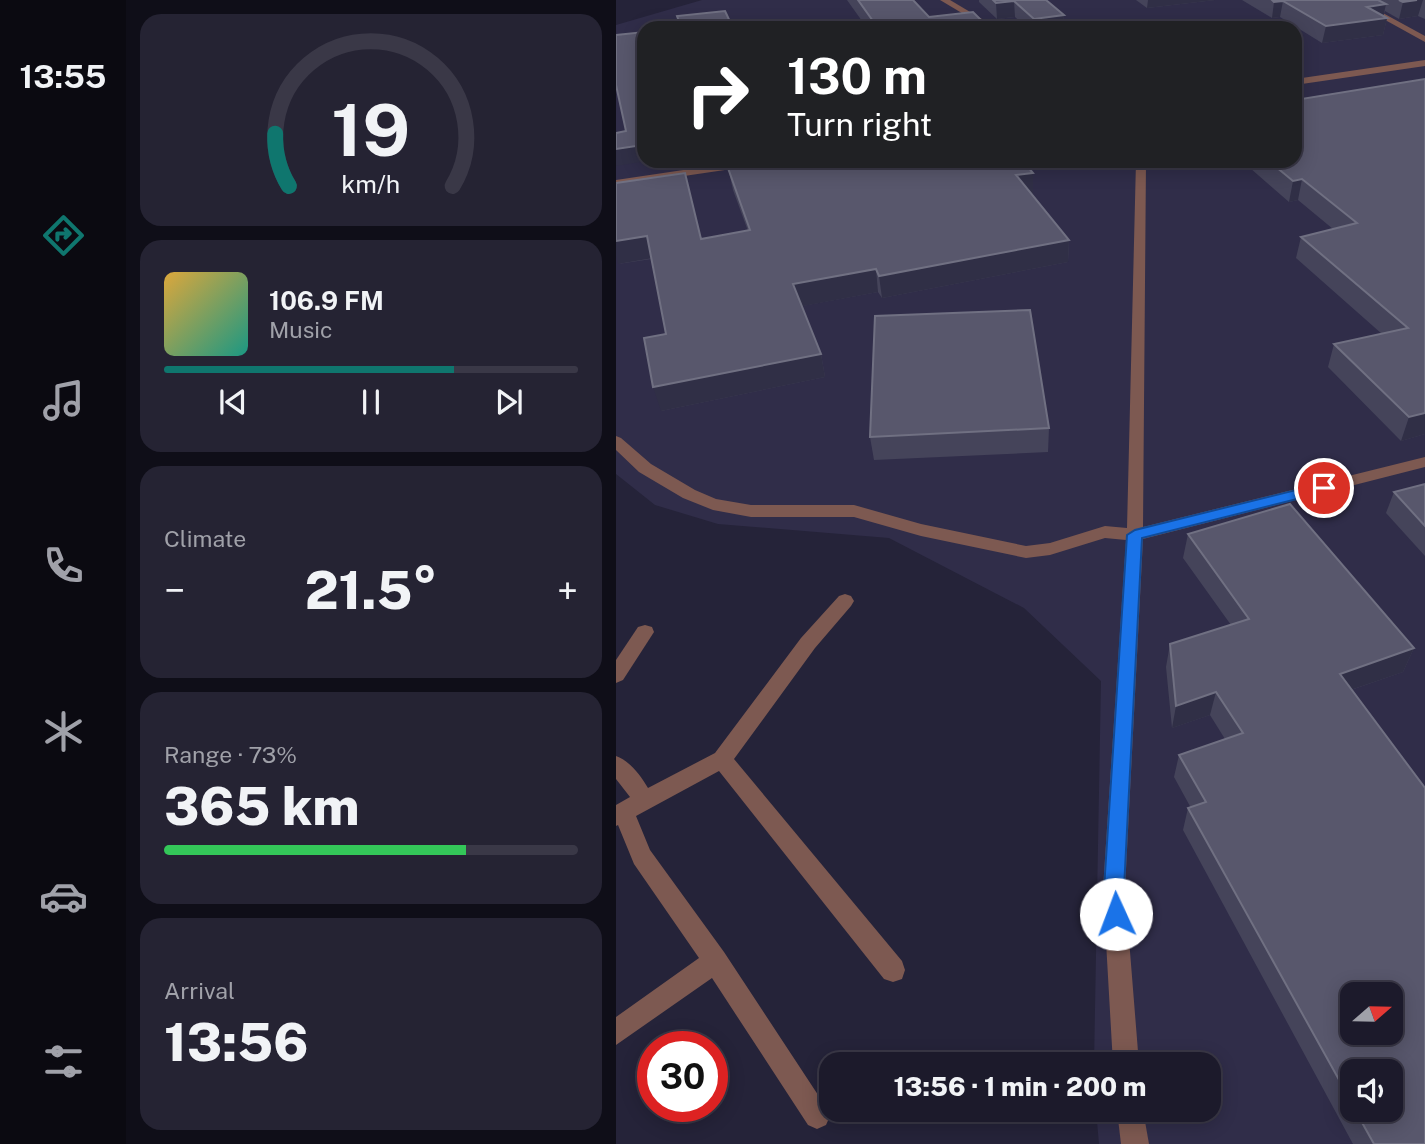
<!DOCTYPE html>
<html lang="en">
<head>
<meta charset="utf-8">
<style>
	:root { --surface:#1c1a2b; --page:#252333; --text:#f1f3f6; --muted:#a0a1a9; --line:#3a3847; --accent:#0f766e }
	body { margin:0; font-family:"Public Sans",sans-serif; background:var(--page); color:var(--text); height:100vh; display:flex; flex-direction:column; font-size:26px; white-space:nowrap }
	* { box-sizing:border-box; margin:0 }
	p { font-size:23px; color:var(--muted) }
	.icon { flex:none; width:38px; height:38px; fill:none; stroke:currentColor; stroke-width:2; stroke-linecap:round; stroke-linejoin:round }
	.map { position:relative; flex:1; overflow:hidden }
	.details { display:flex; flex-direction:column; gap:14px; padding:14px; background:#0f0e18; width:490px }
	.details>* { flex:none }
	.top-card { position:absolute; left:21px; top:21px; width:665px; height:147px; border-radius:21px; box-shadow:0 4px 18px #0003,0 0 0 2px var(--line); background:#202124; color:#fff; overflow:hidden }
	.needle { width:46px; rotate:70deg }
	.controls { position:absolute; left:724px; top:982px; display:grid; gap:14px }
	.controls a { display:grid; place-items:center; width:63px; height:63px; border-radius:14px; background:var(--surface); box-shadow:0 4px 18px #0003,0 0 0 2px var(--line); font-size:35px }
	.speed { position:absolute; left:21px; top:1031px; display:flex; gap:14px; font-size:35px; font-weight:700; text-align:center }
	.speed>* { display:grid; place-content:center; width:91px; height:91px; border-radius:50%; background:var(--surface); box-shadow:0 4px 18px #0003,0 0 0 2px var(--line); line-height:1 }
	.speed .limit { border:10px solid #d22; background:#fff; color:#111 }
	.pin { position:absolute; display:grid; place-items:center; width:60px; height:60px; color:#fff; margin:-30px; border:4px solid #fff; border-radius:50%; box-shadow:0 2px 7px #0007 }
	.me { position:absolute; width:77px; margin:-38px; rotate:358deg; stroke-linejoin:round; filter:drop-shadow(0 0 5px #0008) }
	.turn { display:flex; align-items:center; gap:24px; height:147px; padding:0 35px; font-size:32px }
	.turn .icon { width:91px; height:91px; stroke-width:2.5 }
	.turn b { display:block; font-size:49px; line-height:60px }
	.big { font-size:52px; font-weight:800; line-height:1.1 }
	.details .card { flex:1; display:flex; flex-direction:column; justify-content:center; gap:10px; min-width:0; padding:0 24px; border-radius:21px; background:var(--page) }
	.details .dial { align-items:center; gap:0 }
	.dial svg { height:182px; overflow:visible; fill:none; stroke:var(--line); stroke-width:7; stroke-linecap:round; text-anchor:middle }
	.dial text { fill:var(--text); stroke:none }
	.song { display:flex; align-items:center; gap:21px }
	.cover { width:84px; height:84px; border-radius:10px; background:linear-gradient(135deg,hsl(40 70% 55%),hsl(170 70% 35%)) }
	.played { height:7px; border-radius:4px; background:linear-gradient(90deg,var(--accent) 70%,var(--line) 70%) }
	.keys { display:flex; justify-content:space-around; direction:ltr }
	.heat { display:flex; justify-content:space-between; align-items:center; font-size:38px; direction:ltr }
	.charge { height:10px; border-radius:5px; background:linear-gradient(90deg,#34c759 73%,var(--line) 0) }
	.trip { position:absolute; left:203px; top:1052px; width:402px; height:70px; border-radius:21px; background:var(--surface); box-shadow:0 4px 18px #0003,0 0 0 2px var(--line); font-weight:800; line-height:70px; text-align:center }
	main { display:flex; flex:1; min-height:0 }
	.tab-bar { display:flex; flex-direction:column; width:126px; justify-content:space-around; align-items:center; background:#0b0a11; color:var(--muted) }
	.tab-bar .icon { width:49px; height:49px }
	.tab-bar .selected { color:var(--accent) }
	.tab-bar b { font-size:32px; color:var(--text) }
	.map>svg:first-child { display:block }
	.built { fill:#302d49; fill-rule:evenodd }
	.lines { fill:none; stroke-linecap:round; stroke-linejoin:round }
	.minor { fill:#7d5951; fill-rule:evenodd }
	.wall { fill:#45445a; fill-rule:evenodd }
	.shaded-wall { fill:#302f46 }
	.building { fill:#58576c; stroke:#707082; stroke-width:2; fill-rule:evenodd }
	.route { fill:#1a73e8; stroke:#114b97; stroke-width:2 }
</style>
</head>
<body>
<main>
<nav class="tab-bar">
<b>13:55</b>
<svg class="icon selected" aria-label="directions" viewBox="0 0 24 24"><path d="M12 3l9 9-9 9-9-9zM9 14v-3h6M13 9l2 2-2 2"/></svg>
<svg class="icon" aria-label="music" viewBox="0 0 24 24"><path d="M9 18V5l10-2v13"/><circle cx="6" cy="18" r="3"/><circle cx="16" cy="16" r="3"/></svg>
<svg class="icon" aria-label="phone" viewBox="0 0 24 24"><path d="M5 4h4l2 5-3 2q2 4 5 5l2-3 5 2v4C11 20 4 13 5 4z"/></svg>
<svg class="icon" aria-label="climate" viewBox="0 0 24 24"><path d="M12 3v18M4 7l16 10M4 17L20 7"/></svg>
<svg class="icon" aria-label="car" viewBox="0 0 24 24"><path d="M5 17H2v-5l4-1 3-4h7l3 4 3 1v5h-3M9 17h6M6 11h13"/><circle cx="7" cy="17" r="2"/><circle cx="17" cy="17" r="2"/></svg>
<svg class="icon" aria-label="filters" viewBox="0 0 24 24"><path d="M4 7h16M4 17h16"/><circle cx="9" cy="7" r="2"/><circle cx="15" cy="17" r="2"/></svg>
</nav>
<section class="details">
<div class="card dial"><svg viewBox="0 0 100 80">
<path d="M14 69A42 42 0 1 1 86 69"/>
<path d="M14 69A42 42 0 0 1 8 46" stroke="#0f766e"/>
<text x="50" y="56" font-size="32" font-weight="700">19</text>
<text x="50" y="72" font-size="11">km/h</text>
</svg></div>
<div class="card">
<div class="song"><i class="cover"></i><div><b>106.9 FM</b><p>Music</p></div></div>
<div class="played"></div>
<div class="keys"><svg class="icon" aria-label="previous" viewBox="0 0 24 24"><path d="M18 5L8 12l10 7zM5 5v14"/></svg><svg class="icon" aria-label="pause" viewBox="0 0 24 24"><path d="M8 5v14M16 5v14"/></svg><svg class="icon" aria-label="next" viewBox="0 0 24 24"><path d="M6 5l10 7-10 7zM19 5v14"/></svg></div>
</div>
<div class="card"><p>Climate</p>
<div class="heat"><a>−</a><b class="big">21.5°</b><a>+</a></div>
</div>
<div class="card"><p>Range · 73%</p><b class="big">365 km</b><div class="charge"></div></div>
<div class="card"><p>Arrival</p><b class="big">13:56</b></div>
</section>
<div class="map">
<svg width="809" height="1144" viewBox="0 0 809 1144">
	<rect width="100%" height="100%" fill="#252339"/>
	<path class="built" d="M86,0h723v1144h-326l-3,-34h113v-46h-115l7,-383 -77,-73 -135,-70 -171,-14 -63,-19 -39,-31v-449zM28,28h651v133h-651zM737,994h38v38h-38zM737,1071h38v39h-38z"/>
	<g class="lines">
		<g class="minor">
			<polygon points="324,0 334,0 381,28 371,28"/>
			<polygon points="733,0 743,0 809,36 809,42"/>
			<polygon points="809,60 809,66 679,85 679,79"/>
			<polygon points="128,161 154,161 149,164 0,186 0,180"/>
			<polygon points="520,161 530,161 527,527 809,457 809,467 527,539 509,889 523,1064 497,1064 487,889 510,540 489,538 434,555 410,558 305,536 238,517 135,517 97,510 67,498 23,472 0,450 0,436 5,438 35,464 79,490 100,499 135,505 238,505 305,524 410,546 434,543 489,526 511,528"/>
			<path d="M229,594l6,2 3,5 -3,5 -36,42 -81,111 168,202 3,9 -3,9 -9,3 -9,-3 -165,-208 -83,45 14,34 74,102 102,155 4,9 -4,9 -9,4 -9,-4 -96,-147 -96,67v-28l83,-59 -65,-94 -16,-39 -2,1v-21l14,-8 -14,-18v-23c14,5 25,20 32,32l67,-35 86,-115 38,-42z"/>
			<polygon points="29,625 36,627 38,632 7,680 0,683 0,660 22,627"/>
			<polygon points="501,1110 527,1110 533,1144 505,1144"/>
		</g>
	</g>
	<g class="wall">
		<polygon points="231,0 297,0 313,17 373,28 251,28"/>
		<polygon points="363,0 430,0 448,15 447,28 411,28 399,17 381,19 363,2"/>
		<polygon points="520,0 599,0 531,8"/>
		<polygon points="626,0 809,0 809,19 802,16 783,19 769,11 767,16 771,18 767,35 706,43 664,17 656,18"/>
		<polygon points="809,79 809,434 785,441 712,367 718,344 766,334 680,258 685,237 717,229 682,200 673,202 626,161 679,161"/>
		<polygon points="112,168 417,194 415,194 453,240 452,262 266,298 262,292 186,306 205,354 209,377 45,411 50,334 35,259 2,264 85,239 132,231 117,190"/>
		<polygon points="433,428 432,452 258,460 254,437"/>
		<polygon points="809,484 809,556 770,513 778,492"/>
		<path d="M572,534l226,114 -11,24 -52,18 74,454h-72l-170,-314 5,-22h3l-17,-31 5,-22 46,-16 -15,-24 -38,13 -6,-61 4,-23 61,-19 -48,-67zM737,1071l38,39h-38z"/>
	</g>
	<g class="shaded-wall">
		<polygon points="532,0 599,0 531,8"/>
		<polygon points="801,0 807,0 802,16 783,19 787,2"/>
		<polygon points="398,1 399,17 381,19 380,3"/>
		<polygon points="667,1 664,17 656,18 658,2"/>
		<polygon points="770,4 767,18 771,18 767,35 706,43 710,26 751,7"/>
		<polygon points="448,15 447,28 418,28 418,19"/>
		<polygon points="28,136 28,161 31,161 0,166 0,149 25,137"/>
		<polygon points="417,173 417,194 400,197 400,175"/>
		<polygon points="686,179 682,200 673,202 677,181"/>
		<polygon points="31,236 37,258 2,264 0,256 0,241"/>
		<polygon points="453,240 452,262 266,298 263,276"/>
		<polygon points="260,269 262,292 182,307 177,284"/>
		<polygon points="205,354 209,377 45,411 37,387"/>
		<polygon points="809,413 809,434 785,441 793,417"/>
		<polygon points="798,648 787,672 714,697 724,674"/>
		<polygon points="600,692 594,715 556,728 560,706"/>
	</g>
	<g class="building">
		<polygon points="242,0 297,0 313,17 357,12 373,28 262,28"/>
		<polygon points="377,0 430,0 448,15 418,19 398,1 380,3"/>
		<polygon points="656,0 762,0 770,4 751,7 771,18 710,26 667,1 658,2"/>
		<polygon points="783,0 801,0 787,2"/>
		<polygon points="109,11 117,28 59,28 65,27 61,16"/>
		<polygon points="28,32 28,136 25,137 27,145 0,149 0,133 10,131 0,85 0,35"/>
		<polygon points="809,79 809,413 793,417 718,344 792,328 685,237 741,223 686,179 677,181 653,161 679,161 679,100"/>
		<polygon points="159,161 407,161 417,173 400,175 453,240 263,276 260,269 177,284 205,354 37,387 28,338 50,334 31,236 0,241 0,183 69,173 85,239 134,230 112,168"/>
		<polygon points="414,310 433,428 254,437 259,316"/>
		<polygon points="809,484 809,526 778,492"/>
		<path d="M674,504l124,144 -74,26 85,114v356h-51l-19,-34h36v-39h-38v34l-165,-297 18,-6 -27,-47 64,-22 -27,-41 -40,14 -6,-62 79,-25 -61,-85zM737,994h38v38h-38z"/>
	</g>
	<polygon class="route" points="708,483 715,488 713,491 526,538 508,889 510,914 507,922 500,925 492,922 488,889 511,535 519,530"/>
</svg>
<div class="controls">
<a><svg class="needle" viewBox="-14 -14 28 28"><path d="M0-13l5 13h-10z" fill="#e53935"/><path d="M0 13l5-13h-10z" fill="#a0a1a9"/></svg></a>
<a><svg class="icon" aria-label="sound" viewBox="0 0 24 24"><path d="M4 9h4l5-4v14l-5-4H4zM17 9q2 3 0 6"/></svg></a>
</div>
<div class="speed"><div class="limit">30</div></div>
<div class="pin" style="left:708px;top:488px;background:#d93025"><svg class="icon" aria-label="arrive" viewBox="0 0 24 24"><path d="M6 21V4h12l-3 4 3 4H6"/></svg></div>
<svg class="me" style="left:500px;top:914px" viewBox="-20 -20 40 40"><circle r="19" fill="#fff"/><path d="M0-13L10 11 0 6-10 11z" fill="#1a73e8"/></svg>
<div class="trip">13:56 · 1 min · 200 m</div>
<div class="top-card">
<div class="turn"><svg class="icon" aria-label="right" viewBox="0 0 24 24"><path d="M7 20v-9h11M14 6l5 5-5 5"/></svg><div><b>130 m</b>Turn right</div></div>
</div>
</div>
</main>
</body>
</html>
